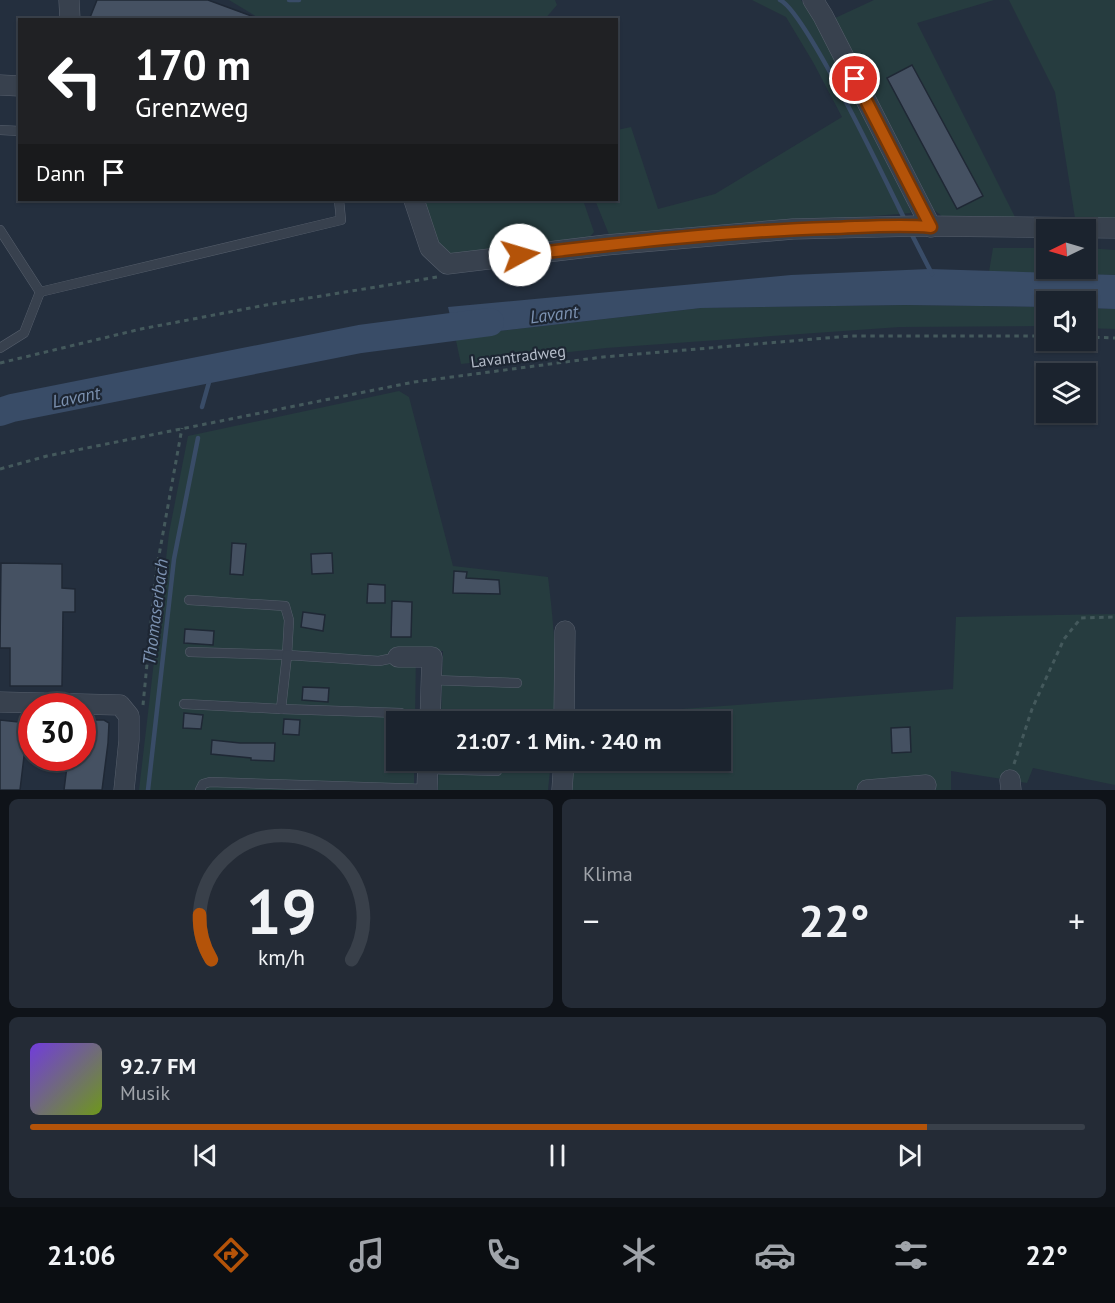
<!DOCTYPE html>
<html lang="de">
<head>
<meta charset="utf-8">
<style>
	:root { --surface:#1b232e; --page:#242b36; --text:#f1f3f6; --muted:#a0a4aa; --line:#39404a; --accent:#b45309 }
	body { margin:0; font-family:"PT Sans",sans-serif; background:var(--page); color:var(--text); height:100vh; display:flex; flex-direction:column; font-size:22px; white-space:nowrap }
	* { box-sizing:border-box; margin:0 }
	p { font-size:20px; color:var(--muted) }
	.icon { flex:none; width:33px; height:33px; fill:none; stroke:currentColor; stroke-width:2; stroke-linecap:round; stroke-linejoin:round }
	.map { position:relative; height:790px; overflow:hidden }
	.panel { display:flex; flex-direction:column; gap:9px; padding:9px; background:#0f1319; flex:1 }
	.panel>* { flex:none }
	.top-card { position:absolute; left:18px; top:18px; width:600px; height:183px; border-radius:0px; box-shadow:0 2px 4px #0004,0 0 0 2px var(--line); background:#202124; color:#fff; overflow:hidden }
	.needle { width:39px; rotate:265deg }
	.buttons { position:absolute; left:1036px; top:219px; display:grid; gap:12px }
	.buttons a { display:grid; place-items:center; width:60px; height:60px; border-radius:0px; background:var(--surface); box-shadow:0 2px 4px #0004,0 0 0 2px var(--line); font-size:30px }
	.speed { position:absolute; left:18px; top:693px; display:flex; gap:12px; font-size:30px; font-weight:700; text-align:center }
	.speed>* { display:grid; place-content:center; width:78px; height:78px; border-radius:50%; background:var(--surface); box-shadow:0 2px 4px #0004,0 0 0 2px var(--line); line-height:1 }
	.speed .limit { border:9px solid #d22; background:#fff; color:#111 }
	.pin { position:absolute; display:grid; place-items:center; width:51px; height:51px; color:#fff; margin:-26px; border:3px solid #fff; border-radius:50%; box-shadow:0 2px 6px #0007 }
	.me { position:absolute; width:66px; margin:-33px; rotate:84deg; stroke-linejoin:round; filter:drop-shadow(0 0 4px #0008) }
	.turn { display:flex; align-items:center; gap:21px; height:126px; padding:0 18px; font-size:27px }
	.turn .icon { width:78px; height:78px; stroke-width:2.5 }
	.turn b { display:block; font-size:42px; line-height:51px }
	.then { display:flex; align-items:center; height:57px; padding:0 18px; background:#0003; gap:12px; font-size:22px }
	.big { font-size:45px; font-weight:700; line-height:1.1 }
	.panel .widget { flex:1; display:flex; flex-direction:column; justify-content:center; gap:9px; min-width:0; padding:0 21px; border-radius:9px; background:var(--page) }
	.panel .dial { align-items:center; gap:0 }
	.dial svg { height:156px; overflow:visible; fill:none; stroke:var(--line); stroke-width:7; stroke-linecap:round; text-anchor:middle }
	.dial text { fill:var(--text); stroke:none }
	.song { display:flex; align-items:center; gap:18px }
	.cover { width:72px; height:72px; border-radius:9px; background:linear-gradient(135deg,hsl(260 70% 55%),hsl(80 70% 35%)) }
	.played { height:6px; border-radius:3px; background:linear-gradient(90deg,var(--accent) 85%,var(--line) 85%) }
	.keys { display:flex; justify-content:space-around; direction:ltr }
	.heat { display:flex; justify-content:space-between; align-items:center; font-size:33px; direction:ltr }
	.panel .tiles { flex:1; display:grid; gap:9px; grid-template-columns:1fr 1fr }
	.widget:last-child { grid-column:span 2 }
	.trip { position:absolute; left:386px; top:711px; width:345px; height:60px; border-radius:0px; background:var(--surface); box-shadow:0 2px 4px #0004,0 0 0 2px var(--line); font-weight:700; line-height:60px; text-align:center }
	.tab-bar { display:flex; height:96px; justify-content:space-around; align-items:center; background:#0b0e12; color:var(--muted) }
	.tab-bar .icon { width:42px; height:42px }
	.tab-bar .selected { color:var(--accent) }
	.tab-bar b { font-size:27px; color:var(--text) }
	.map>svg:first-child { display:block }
	.green { fill:#263c3f }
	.water { fill:#394c67 }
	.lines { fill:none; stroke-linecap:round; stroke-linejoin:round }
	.stream { stroke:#394c67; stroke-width:4.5 }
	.river { stroke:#394c67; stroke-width:28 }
	.building { fill:#455162; stroke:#1f2835; stroke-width:1.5 }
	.service-casing { stroke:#565f6c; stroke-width:10 }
	.minor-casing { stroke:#565f6c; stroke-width:21 }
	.path { stroke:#44595c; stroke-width:3; stroke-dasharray:4.5 4.5; stroke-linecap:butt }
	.service { stroke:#38414e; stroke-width:9 }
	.minor { stroke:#38414e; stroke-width:20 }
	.route-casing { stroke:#753606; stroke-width:15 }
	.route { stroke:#b45309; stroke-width:10 }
	.labels { text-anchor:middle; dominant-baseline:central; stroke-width:4.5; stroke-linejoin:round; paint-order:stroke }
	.street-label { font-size:16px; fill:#b4bcc9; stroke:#1d2633 }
	.water-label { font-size:18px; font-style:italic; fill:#7c92b1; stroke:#1d2633 }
</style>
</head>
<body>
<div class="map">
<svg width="1115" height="790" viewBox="0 0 1115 790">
	<rect width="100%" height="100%" fill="#242f3e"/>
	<g class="green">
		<polygon points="229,0 555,0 557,5 544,20 262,20"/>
		<polygon points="752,0 801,0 822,31 903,192 911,213 610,237 595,200 616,200 617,130 631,127 658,209 715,194 842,117 813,62 786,17"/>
		<polygon points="874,0 994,0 917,23 1015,217 943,217 929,206 833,19"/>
		<polygon points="1009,0 1115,0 1115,219 1075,218 1055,92"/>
		<polygon points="422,200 583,200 594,232 587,240 451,254 438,246"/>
		<polygon points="993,248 1047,248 1047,268 1086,268 1086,248 1115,250 1115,275 989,272"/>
		<polygon points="905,305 1047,307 1047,326 900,327 606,348 461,364 455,336 701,308"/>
		<polygon points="1086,308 1115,309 1115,329 1086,328"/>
		<path d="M399,391l10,6 44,169 95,11c6,49 10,95 6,144h-113l2,-70 -27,2 -1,68 -19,1v38l18,1v29h-275l30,-257 19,-97z"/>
		<polygon points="1115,614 1115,785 1033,768 1027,783 951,771 951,790 571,790 572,761 720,760 720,722 573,722 573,717 953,689 956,617"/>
		<polygon points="439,761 551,761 548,790 438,790"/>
	</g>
	<polygon class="water" points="929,269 1115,275 1115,309 1086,308 1086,302 1047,302 1047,307 905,305 701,308 455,336 448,307 791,275"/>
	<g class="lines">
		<g class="stream">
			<polyline points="289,0 299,0"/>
			<path d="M780,0c26,12 107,184 125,220"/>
			<polyline points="910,231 932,274"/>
			<polyline points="202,407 213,368"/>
			<polyline points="148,790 174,559 198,438"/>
		</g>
		<polyline class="river" points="0,412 12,408 360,339 490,322"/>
	</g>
	<g class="building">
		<polygon points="97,0 208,0 257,18 89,20"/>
		<polygon points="912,65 983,196 957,209 887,78"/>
		<polygon points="232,543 246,544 243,575 230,574"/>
		<polygon points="332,553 333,573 312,574 311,554"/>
		<polygon points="1,563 62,564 62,588 75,589 75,612 63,612 62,686 10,686 10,648 0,648"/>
		<polygon points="454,571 467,572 466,578 499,580 500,594 453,593"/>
		<polygon points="368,584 385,585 385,603 367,603"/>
		<polygon points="392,601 412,602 411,637 391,637"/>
		<polygon points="303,612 325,615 323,631 301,627"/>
		<polygon points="185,629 214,631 213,645 184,643"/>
		<polygon points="303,687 329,688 328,702 302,700"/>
		<polygon points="184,713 203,715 201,729 183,728"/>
		<polygon points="284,719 300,720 299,735 283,734"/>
		<polygon points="0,720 28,723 20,790 0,790"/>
		<polygon points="82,720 104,720 109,723 108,743 102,790 64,790 68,758 82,758"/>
		<polygon points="910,727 911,752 892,753 891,728"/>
		<polygon points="212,740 240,743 275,743 274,761 251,760 251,758 211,754"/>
	</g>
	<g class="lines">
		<defs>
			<g id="service">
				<polyline points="0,130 20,131"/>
				<polyline points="0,230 40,292 341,220 339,200"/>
				<polyline points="0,348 24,333 40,292"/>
				<polyline points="189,600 285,606 289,620 287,655 190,652"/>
				<polyline points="431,680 517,683"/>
				<polyline points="184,704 281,709 287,655 379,661 398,657"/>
				<polyline points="281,709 401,713"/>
				<polyline points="428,769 497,771"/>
				<polyline points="200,790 203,784 210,782 427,789"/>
			</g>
			<g id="minor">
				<polyline points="69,0 70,20"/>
				<polyline points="813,0 823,16 931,227"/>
				<polyline points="0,85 20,86"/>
				<polyline points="414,200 430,248 447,264 606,245 793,229 919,226 1115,228"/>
				<polyline points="398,657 432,657 430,722"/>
				<polyline points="0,702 120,705 129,716 129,740 124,790"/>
				<polyline points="564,722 565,631"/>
				<polyline points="1010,780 1011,790"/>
				<polyline points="427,790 428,760"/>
				<polyline points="562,790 564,760"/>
				<polyline points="867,790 926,785"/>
			</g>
		</defs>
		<use href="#service" class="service-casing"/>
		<use href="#minor" class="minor-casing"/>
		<g class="path">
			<polyline points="1086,337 1115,338"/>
			<polyline points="0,363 141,329 266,305 437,277"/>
			<polyline points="0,469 47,456 414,382 603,357 850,336 1047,336"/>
			<polyline points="143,705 156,572 182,428"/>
			<polyline points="1014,764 1032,709 1064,639 1081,618 1115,617"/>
		</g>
		<use href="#service" class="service"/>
		<use href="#minor" class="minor"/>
	</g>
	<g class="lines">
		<defs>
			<path id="route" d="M520,255c103,-12 207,-24 310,-27 34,-1 68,-4 101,-1l-76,-148"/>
		</defs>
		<use href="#route" class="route-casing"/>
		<use href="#route" class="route"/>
	</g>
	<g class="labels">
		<g class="street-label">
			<text transform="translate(518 356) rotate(-7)">Lavantradweg</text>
		</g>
		<g class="water-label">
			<text transform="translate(554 314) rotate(-7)">Lavant</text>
			<text transform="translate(76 397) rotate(-11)">Lavant</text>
			<text transform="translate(155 612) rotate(-83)">Thomaserbach</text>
		</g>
	</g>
</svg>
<div class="buttons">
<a><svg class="needle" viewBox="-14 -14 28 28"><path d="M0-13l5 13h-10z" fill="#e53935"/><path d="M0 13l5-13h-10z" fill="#a0a4aa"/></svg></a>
<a><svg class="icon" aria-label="sound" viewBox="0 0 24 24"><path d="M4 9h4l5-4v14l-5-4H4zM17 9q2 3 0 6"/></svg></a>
<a><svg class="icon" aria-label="layers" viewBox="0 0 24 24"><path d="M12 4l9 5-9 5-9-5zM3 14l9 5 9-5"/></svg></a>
</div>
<div class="speed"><div class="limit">30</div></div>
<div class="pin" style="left:855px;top:79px;background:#d93025"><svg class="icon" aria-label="arrive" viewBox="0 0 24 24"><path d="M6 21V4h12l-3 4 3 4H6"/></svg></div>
<svg class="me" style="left:520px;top:255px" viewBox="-20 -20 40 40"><circle r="19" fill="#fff"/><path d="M0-13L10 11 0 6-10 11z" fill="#b45309"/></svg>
<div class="trip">21:07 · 1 Min. · 240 m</div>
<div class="top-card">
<div class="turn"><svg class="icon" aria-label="left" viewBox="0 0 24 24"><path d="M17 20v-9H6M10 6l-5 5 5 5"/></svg><div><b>170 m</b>Grenzweg</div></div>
<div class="then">Dann<svg class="icon" aria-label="arrive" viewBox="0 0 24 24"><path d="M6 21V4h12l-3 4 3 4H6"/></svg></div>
</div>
</div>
<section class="panel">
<div class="tiles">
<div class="widget dial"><svg viewBox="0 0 100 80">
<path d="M14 69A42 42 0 1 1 86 69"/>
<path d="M14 69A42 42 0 0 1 8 46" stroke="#b45309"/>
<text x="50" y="56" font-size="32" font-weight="700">19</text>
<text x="50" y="72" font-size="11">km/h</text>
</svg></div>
<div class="widget"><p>Klima</p>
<div class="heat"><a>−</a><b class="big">22°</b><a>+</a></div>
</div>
<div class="widget">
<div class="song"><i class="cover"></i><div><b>92.7 FM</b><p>Musik</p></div></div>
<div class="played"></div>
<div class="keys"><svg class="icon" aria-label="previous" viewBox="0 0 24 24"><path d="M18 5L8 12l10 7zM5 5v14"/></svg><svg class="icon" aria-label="pause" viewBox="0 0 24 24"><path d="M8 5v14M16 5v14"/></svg><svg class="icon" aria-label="next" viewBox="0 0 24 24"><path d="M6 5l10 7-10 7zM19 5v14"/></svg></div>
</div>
</div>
</section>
<nav class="tab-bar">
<b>21:06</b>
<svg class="icon selected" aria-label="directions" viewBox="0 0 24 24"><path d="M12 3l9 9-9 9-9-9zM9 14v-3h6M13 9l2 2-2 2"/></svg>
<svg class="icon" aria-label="music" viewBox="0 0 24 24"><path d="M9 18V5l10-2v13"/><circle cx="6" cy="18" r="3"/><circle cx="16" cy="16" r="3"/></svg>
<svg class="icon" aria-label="phone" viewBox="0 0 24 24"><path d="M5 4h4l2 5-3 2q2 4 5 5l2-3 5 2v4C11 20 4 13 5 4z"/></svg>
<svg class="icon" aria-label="climate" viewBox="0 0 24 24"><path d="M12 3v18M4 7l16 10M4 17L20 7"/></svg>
<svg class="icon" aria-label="car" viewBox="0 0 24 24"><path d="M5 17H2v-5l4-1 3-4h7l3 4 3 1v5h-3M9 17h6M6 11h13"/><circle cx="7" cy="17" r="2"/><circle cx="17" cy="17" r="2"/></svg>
<svg class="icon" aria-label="filters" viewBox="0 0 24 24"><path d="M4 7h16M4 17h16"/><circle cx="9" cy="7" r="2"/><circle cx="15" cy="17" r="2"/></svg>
<b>22°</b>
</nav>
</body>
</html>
